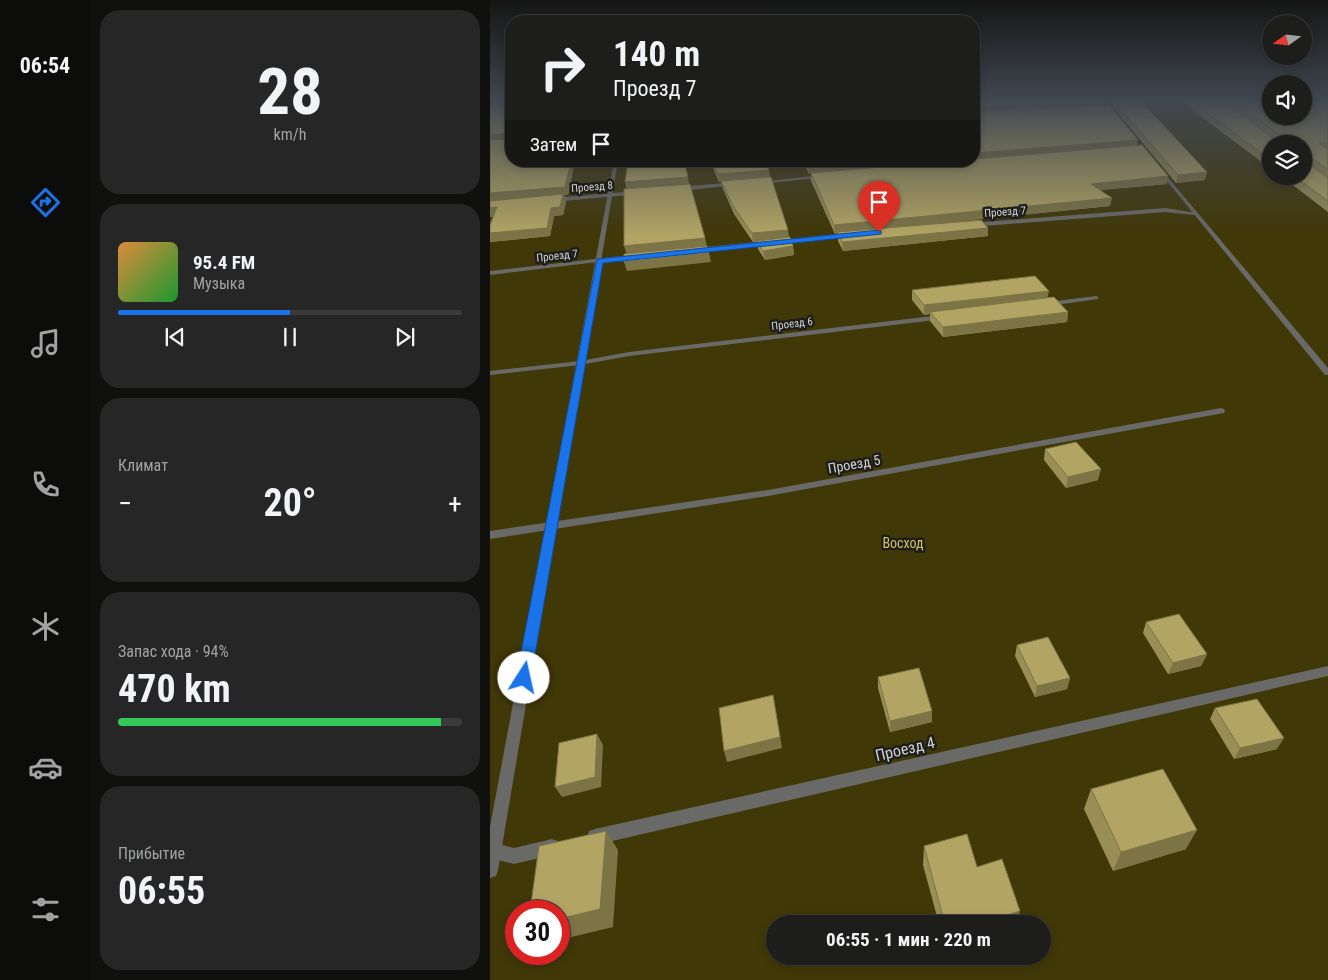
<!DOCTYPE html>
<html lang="ru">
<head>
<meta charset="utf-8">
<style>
	:root { --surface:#1d1d1c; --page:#252625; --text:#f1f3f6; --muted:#a0a2a3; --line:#3b3b3b; --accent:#1a73e8 }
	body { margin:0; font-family:"Roboto Condensed",sans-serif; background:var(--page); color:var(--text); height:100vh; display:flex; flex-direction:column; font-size:19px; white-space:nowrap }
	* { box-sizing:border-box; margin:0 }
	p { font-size:16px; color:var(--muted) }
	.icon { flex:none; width:28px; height:28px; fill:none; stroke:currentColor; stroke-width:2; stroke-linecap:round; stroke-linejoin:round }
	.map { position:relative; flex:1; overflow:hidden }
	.details { display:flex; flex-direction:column; gap:10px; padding:10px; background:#10100f; width:400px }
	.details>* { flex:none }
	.hud { position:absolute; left:15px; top:15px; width:475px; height:152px; border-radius:20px; box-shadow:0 2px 8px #0003,0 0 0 1px var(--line); background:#1d1d1c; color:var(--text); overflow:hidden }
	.needle { width:32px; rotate:255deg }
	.controls { position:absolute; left:772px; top:15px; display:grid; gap:10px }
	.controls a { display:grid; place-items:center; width:50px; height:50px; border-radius:50%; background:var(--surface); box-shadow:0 2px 8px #0003,0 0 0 1px var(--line); font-size:25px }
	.speed { position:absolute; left:15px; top:900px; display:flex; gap:10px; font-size:25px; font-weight:700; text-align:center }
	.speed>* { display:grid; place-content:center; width:65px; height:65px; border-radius:50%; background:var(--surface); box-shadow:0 2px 8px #0003,0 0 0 1px var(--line); line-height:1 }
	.speed .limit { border:8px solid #d22; background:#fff; color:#111 }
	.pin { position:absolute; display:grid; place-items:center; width:42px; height:42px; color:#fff; margin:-51px -21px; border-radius:50% 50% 50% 0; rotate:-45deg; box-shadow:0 0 5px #0007 }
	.pin .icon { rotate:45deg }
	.me { position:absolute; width:55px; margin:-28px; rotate:10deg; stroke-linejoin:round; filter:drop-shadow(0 0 4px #0008) }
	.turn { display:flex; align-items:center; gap:18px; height:105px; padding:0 25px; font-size:22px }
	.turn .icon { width:65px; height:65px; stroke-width:2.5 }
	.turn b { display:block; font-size:35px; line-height:42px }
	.then { display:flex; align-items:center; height:48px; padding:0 25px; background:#0003; gap:10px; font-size:19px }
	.big { font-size:38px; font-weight:700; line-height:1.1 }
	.details .widget { flex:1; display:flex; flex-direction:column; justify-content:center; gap:8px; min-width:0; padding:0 18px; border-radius:20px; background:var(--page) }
	.details .dial { align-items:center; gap:0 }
	.dial b { font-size:65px; line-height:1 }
	.song { display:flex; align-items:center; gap:15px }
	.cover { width:60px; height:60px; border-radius:8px; background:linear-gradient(135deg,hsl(30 70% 55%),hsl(130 70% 35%)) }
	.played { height:5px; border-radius:2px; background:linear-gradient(90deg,var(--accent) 50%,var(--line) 50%) }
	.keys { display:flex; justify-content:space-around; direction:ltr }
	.heat { display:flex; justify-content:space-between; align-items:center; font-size:28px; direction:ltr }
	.charge { height:8px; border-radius:4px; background:linear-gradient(90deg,#34c759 94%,var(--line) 0) }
	.trip { position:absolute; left:276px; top:915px; width:285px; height:50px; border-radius:25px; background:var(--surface); box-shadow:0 2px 8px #0003,0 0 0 1px var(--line); font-weight:700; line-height:50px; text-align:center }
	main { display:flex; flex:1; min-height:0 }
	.menu { display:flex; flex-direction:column; width:90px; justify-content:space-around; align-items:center; background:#0c0c0b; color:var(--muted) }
	.menu .icon { width:35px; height:35px }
	.menu .current { color:var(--accent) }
	.menu b { font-size:22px; color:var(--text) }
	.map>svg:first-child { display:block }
	.green { fill:#413807; fill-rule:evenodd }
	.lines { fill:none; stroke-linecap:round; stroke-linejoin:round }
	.lane { fill:#696967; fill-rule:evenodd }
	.street { fill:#696967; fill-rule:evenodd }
	.wall { fill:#998e56 }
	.shaded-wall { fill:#7d7446 }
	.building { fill:#b2a564; stroke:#7d7446 }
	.route { fill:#1a73e8; stroke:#114b97 }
	.labels { text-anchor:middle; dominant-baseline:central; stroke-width:5; stroke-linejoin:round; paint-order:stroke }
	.far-street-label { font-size:11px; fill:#d3d2d1; stroke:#1e1e1b }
	.street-label { font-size:14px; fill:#d3d2d1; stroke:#1e1e1b }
	.park-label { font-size:14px; fill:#d2c063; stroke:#1e1e1b }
	.near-street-label { font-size:16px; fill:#d3d2d1; stroke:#1e1e1b }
</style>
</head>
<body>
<main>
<nav class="menu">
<b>06:54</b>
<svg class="icon current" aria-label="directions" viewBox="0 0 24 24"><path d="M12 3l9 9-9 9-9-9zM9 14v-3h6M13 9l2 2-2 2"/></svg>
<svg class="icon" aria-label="music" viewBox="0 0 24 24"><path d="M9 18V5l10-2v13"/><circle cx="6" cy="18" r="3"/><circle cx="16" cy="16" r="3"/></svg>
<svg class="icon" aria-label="phone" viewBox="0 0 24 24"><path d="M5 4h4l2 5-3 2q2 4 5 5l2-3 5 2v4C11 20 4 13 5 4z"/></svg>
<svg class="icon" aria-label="climate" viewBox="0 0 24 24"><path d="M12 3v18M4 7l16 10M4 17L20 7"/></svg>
<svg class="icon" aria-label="car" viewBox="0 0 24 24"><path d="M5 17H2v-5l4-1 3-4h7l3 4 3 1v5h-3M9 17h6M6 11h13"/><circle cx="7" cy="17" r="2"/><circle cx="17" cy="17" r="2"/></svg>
<svg class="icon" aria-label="filters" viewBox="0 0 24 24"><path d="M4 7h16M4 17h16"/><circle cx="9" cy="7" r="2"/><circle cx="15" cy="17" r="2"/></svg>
</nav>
<section class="details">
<div class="widget dial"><b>28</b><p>km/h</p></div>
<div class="widget">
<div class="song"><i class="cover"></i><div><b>95.4 FM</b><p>Музыка</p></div></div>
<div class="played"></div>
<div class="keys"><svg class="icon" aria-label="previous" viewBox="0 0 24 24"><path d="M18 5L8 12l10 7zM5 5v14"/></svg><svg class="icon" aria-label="pause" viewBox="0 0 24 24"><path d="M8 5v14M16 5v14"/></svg><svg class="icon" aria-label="next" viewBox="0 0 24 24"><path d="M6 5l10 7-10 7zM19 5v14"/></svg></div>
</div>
<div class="widget"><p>Климат</p>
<div class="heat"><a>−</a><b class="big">20°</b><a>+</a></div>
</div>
<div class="widget"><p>Запас хода · 94%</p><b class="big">470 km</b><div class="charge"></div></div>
<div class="widget"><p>Прибытие</p><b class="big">06:55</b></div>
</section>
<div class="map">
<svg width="838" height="980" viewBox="0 0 838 980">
	<rect width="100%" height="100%" fill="#272725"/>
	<path class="green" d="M0,100l21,61h463v-61h297v16h33l24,-16v880h-838zM781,144h33v32h-33zM26,911h43v43h-43zM285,924h267v32h-267z"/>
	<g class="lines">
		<g class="lane">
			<polygon points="334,175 336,177 269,184 266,182"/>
			<polygon points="245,182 247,185 189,191 186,189 189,187"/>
			<polygon points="147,191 149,192 149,194 62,202 59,200 62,198"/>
			<polygon points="675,208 707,213 704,215 675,212 481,227 478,225 481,223"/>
			<polygon points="360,233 362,234 362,236 205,252 202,250 205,248"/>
			<polygon points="148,254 151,256 150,257 0,275 0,271"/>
			<polygon points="606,296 608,297 608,299 558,306 554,304 558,302"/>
			<polygon points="451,315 455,317 454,319 139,356 90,365 0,375 0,371 90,361 139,352"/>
			<polygon points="731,408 734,409 735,411 734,413 278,496 0,539 0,531 278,490"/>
			<polygon points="838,666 838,676 105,845 99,843 97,837 99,831 105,829"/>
			<polygon points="62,839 68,841 70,847 68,853 62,855 24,864 0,858 0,842 24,848"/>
		</g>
		<g class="street">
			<polygon points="124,161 128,161 8,870 6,876 0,878 0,827"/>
			<polygon points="670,168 838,368 838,375 835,375 668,170"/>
		</g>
	</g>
	<g class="wall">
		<polygon points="0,100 21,100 21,161 85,161 78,195 74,195 76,202 73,215 64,216 60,236 0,242 0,225 4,216 0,217"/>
		<polygon points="484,100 614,100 613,105 648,140 647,146 677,184 610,190 620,206 443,224 498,236 353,251 348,241 348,233 345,234 321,181 321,174 319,174 313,161 484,161"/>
		<polygon points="617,100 650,100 715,180 686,183"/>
		<polygon points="689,100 838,100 838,212 791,176 814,176 781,144 781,169"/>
		<polygon points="220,161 276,161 280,177 299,237 303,246 304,255 275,260 268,249 267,242 263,242 244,214 233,189 231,182 229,182"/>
		<polygon points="422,290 558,298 578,312 577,322 453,337 440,321 440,314 434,315 422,300"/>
		<polygon points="555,449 608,480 576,488 554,460"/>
		<polygon points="656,622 717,654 711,666 678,674 653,633"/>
		<polygon points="527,645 580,678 577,689 545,697 525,656"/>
		<polygon points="388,677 442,722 400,732 388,688"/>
		<polygon points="725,708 787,749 744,759 720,719"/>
		<polygon points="601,789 696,849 623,871 594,809"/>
		<polygon points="434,846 527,924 449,924 433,865"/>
	</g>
	<g class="shaded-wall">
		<polygon points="603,100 614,100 613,105 484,113 484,107"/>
		<polygon points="19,133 21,140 0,142 0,135"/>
		<polygon points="648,140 647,147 484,161 484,153"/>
		<polygon points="81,161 85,161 78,195 74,195 76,202 73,215 64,216 60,236 0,242 0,233 61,208 0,201 0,193"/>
		<polygon points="387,161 475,161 319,174 318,167"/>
		<polygon points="279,170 280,178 229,182 228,174"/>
		<polygon points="717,172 715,180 686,183 688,175"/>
		<polygon points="678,176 677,184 599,191 601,184"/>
		<polygon points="198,177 199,184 137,190 135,182"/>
		<polygon points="622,198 620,206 345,234 344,225"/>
		<polygon points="7,207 10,216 0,217 0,208"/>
		<polygon points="498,228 498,236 353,251 352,242"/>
		<polygon points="298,230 299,238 263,242 262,233"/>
		<polygon points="215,238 217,247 137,255 134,246"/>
		<polygon points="303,246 304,255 275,260 273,251"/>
		<polygon points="219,253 221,262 137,271 134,262"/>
		<polygon points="559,291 557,300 440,312 440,314 434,315 434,305"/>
		<polygon points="578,312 577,322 453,337 453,327"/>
		<polygon points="611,469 608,480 576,488 578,477"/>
		<polygon points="717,654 711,666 678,674 683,663"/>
		<polygon points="580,678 577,689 545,697 547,686"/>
		<polygon points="283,695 292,748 237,762 234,751"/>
		<polygon points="442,711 442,722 400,732 400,721"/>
		<polygon points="107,734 113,745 111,787 72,797 65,787"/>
		<polygon points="794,738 787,749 744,759 750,748"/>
		<polygon points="707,830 696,849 623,871 631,852"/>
		<polygon points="116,831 128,850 123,927 69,940 69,919"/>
		<polygon points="530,911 527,924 490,924"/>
	</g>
	<g class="building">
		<polygon points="0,100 21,100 21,161 81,161 75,187 0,193 0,140 19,139 21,137 19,133 0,135 0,107 19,107 20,101 0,102"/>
		<polygon points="484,100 603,100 484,107 484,108"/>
		<polygon points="623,100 650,100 717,172 688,175"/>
		<polygon points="699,100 733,100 784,139 790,139 792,137 744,100 781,100 781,116 814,116 814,100 838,100 838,143 829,143 838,149 838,170 818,155 815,155 815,161 838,178 838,201 804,176 814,176 814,144 781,144 781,160"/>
		<polygon points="619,105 648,140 484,153 484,112"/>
		<polygon points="652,145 678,176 601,184 622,198 344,225 321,173 462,161 484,161 484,159"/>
		<polygon points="138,161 194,161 198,177 135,182"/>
		<polygon points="222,161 276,161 279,170 228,174"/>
		<polygon points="315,161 387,161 318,167"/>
		<polygon points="281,177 298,230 262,233 243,206 231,181"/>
		<polygon points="200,184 215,238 134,246 134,189"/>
		<polygon points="73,194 70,207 61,208 57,228 0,233 0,225 7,207 0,208 0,201"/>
		<polygon points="491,220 498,228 352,242 348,232"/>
		<polygon points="300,237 303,246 273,251 267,241"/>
		<polygon points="217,246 219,253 134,262 134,254"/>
		<polygon points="545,276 559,291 434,305 422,290"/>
		<polygon points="564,297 578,312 453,327 440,312"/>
		<polygon points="586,442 611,469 578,477 555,449"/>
		<polygon points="689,614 717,654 683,663 656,622"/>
		<polygon points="558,637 580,678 547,686 527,645"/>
		<polygon points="429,668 442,711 400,721 388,677"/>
		<polygon points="283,695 290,737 234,751 229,708"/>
		<polygon points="767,699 794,738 750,748 725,708"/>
		<polygon points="107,734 105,777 65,787 69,743"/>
		<polygon points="673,769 707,830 631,852 601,789"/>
		<polygon points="116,831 110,909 69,919 69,911 40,911 49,846"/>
		<polygon points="477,834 487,867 512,859 530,911 490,924 455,924 434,846"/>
	</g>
	<linearGradient id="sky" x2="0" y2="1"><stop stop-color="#151514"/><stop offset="0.42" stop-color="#414751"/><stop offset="1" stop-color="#414751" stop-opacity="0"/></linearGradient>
	<rect width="838" height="237" fill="url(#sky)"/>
	<polygon class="route" points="389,230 391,231 391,234 113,263 41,678 39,682 34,684 29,682 26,678 107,259"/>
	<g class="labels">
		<g class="far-street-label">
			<text transform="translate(102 187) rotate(-5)">Проезд 8</text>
			<text transform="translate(515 212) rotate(-4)">Проезд 7</text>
			<text transform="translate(67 256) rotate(-6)">Проезд 7</text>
			<text transform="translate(302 324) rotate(-7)">Проезд 6</text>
		</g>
		<g class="street-label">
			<text transform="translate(364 464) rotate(-10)">Проезд 5</text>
		</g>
		<g class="park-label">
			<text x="413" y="543">Восход</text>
		</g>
		<g class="near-street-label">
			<text transform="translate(415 749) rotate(-13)">Проезд 4</text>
		</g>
	</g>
</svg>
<div class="controls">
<a><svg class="needle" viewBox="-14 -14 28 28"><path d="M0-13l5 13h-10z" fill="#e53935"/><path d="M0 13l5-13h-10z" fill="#a0a2a3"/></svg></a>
<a><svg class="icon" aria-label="sound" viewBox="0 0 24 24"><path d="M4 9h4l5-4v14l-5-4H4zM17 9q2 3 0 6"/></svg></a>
<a><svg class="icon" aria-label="layers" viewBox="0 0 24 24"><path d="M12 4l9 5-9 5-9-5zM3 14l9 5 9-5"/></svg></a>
</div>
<div class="speed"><div class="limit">30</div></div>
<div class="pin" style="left:389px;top:232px;background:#d93025"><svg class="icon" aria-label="arrive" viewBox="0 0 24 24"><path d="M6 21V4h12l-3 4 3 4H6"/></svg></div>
<svg class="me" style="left:34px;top:678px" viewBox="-20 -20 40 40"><circle r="19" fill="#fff"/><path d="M0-13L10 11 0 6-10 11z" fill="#1a73e8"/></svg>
<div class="trip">06:55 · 1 мин · 220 m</div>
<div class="hud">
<div class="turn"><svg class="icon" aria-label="right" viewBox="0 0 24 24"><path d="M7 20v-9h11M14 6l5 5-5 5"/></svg><div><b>140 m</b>Проезд 7</div></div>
<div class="then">Затем<svg class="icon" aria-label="arrive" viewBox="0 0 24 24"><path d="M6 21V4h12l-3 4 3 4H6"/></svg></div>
</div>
</div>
</main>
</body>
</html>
